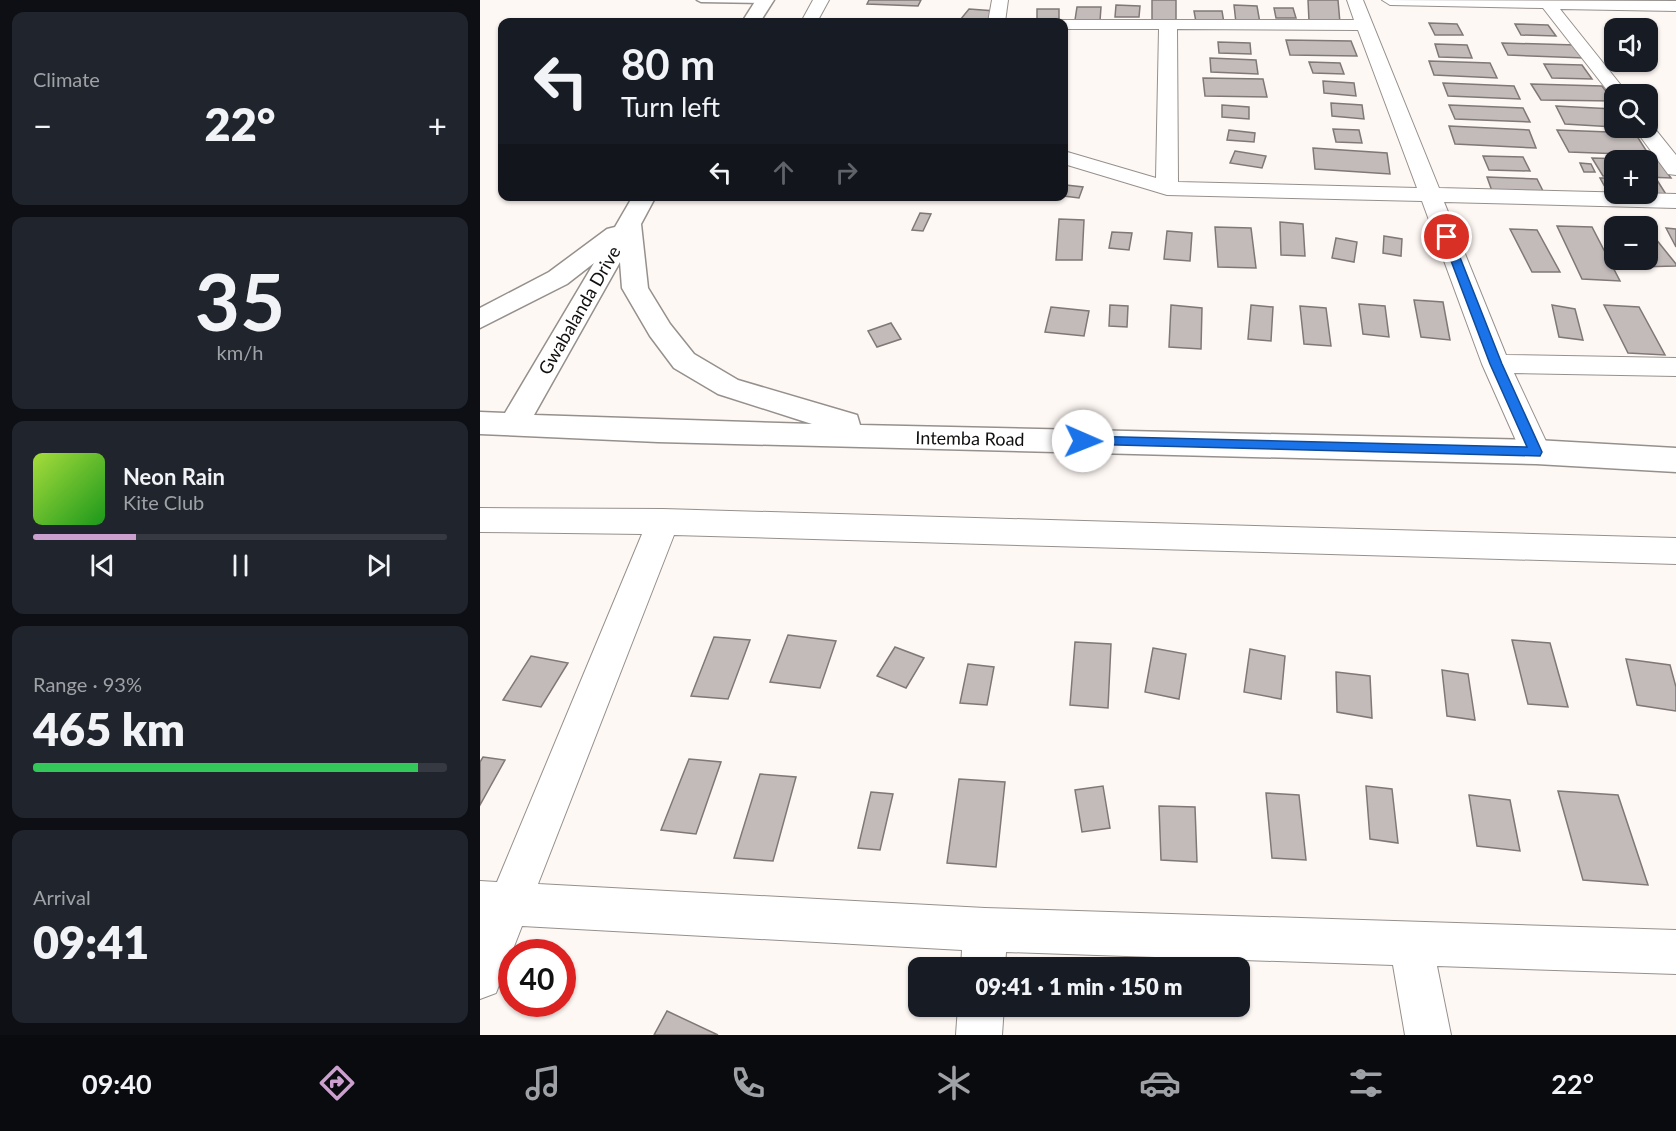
<!DOCTYPE html>
<html lang="en">
<head>
<meta charset="utf-8">
<style>
	:root { --surface:#171b24; --page:#20242c; --text:#f1f3f6; --muted:#9ea1a6; --line:#363941; --accent:#cb9fce }
	body { margin:0; font-family:Lato,sans-serif; background:var(--page); color:var(--text); height:100vh; display:flex; flex-direction:column; font-size:22px; white-space:nowrap }
	* { box-sizing:border-box; margin:0 }
	p { font-size:20px; color:var(--muted) }
	.icon { flex:none; width:33px; height:33px; fill:none; stroke:currentColor; stroke-width:2; stroke-linecap:round; stroke-linejoin:round }
	.map { position:relative; flex:1; overflow:hidden }
	.side { display:flex; flex-direction:column; gap:12px; padding:12px; background:#0d0f14; width:480px }
	.side>* { flex:none }
	.top-card { position:absolute; left:18px; top:18px; width:570px; height:183px; border-radius:12px; box-shadow:0 2px 4px #0004; background:#171b24; color:var(--text); overflow:hidden }
	.buttons { position:absolute; left:1124px; top:18px; display:grid; gap:12px }
	.buttons a { display:grid; place-items:center; width:54px; height:54px; border-radius:12px; background:var(--surface); box-shadow:0 2px 4px #0004; font-size:30px }
	.speed { position:absolute; left:18px; top:939px; display:flex; gap:12px; font-size:30px; font-weight:700; text-align:center }
	.speed>* { display:grid; place-content:center; width:78px; height:78px; border-radius:50%; background:var(--surface); box-shadow:0 2px 4px #0004; line-height:1 }
	.speed .limit { border:9px solid #d22; background:#fff; color:#111 }
	.pin { position:absolute; display:grid; place-items:center; width:51px; height:51px; color:#fff; margin:-26px; border:3px solid #fff; border-radius:50%; box-shadow:0 2px 6px #0007 }
	.me { position:absolute; width:66px; margin:-33px; rotate:91deg; stroke-linejoin:round; filter:drop-shadow(0 0 4px #0008) }
	.turn { display:flex; align-items:center; gap:21px; height:126px; padding:0 24px; font-size:27px }
	.turn .icon { width:78px; height:78px; stroke-width:2.5 }
	.turn b { display:block; font-size:42px; line-height:51px }
	.lanes { display:flex; align-items:center; height:57px; padding:0 24px; background:#0003; justify-content:center; gap:30px; direction:ltr }
	.lanes .off { opacity:.35 }
	.big { font-size:45px; font-weight:800; line-height:1.1 }
	.side .tile { flex:1; display:flex; flex-direction:column; justify-content:center; gap:9px; min-width:0; padding:0 21px; border-radius:12px; background:var(--page) }
	.side .dial { align-items:center; gap:0 }
	.dial b { font-size:78px; line-height:1 }
	.song { display:flex; align-items:center; gap:18px }
	.cover { width:72px; height:72px; border-radius:9px; background:linear-gradient(135deg,hsl(80 70% 55%),hsl(120 70% 35%)) }
	.played { height:6px; border-radius:3px; background:linear-gradient(90deg,var(--accent) 25%,var(--line) 25%) }
	.keys { display:flex; justify-content:space-around; direction:ltr }
	.heat { display:flex; justify-content:space-between; align-items:center; font-size:33px; direction:ltr }
	.charge { height:9px; border-radius:4px; background:linear-gradient(90deg,#34c759 93%,var(--line) 0) }
	.trip { position:absolute; left:428px; top:957px; width:342px; height:60px; border-radius:12px; background:var(--surface); box-shadow:0 2px 4px #0004; font-weight:800; line-height:60px; text-align:center }
	.dock { display:flex; height:96px; justify-content:space-around; align-items:center; background:#090b0e; color:var(--muted) }
	.dock .icon { width:42px; height:42px }
	.dock .on { color:var(--accent) }
	.dock b { font-size:27px; color:var(--text) }
	main { display:flex; flex:1; min-height:0 }
	.map>svg:first-child { display:block }
	.building { fill:#c2bbba; stroke:#7f7877; stroke-width:1.5 }
	.lines { fill:none; stroke-linecap:round; stroke-linejoin:round }
	.service-casing { stroke:#96908d; stroke-width:3 }
	.minor-casing { stroke:#96908d; stroke-width:2 }
	.tertiary-casing { stroke:#96908d; stroke-width:3 }
	.service { fill:#fff; fill-rule:evenodd }
	.minor { fill:#fff; fill-rule:evenodd }
	.tertiary { fill:#fff; fill-rule:evenodd }
	.route { fill:#1a73e8; stroke:#114b97; stroke-width:1.5 }
	.labels { text-anchor:middle; dominant-baseline:central; stroke-width:5; stroke-linejoin:round; paint-order:stroke }
	.street-label { font-size:18px; fill:#110f0e; stroke:#fff }
</style>
</head>
<body>
<main>
<section class="side">
<div class="tile"><p>Climate</p>
<div class="heat"><a>−</a><b class="big">22°</b><a>+</a></div>
</div>
<div class="tile dial"><b>35</b><p>km/h</p></div>
<div class="tile">
<div class="song"><i class="cover"></i><div><b>Neon Rain</b><p>Kite Club</p></div></div>
<div class="played"></div>
<div class="keys"><svg class="icon" aria-label="previous" viewBox="0 0 24 24"><path d="M18 5L8 12l10 7zM5 5v14"/></svg><svg class="icon" aria-label="pause" viewBox="0 0 24 24"><path d="M8 5v14M16 5v14"/></svg><svg class="icon" aria-label="next" viewBox="0 0 24 24"><path d="M6 5l10 7-10 7zM19 5v14"/></svg></div>
</div>
<div class="tile"><p>Range · 93%</p><b class="big">465 km</b><div class="charge"></div></div>
<div class="tile"><p>Arrival</p><b class="big">09:41</b></div>
</section>
<div class="map">
<svg width="1196" height="1035" viewBox="0 0 1196 1035">
	<rect width="100%" height="100%" fill="#fef8f4"/>
	<g class="building">
		<polygon points="389,0 441,0 438,6 387,4"/>
		<rect x="672" y="0" width="24" height="21"/>
		<polygon points="828,0 858,0 860,23 829,21"/>
		<polygon points="636,5 660,6 659,17 635,17"/>
		<polygon points="754,5 777,6 780,23 756,23"/>
		<polygon points="597,7 621,7 620,21 595,20"/>
		<polygon points="794,8 813,8 816,18 796,18"/>
		<polygon points="489,9 515,11 506,22 480,20"/>
		<rect x="557" y="9" width="22" height="12"/>
		<polygon points="714,11 742,11 744,23 716,22"/>
		<polygon points="949,23 977,24 983,35 955,35"/>
		<polygon points="1035,24 1068,25 1076,36 1041,35"/>
		<polygon points="806,40 871,41 877,56 810,55"/>
		<polygon points="738,42 770,43 771,54 739,53"/>
		<polygon points="1022,43 1096,45 1104,58 1028,55"/>
		<polygon points="955,44 987,45 992,58 959,57"/>
		<polygon points="730,58 776,60 778,74 731,72"/>
		<polygon points="949,61 1010,63 1017,78 954,75"/>
		<polygon points="829,62 860,63 864,74 833,73"/>
		<polygon points="1064,64 1102,65 1112,79 1072,78"/>
		<polygon points="723,78 783,79 787,97 725,96"/>
		<polygon points="843,81 874,83 876,96 844,93"/>
		<polygon points="963,83 1034,86 1040,99 968,96"/>
		<polygon points="1051,84 1122,86 1133,101 1061,100"/>
		<polygon points="851,103 882,105 884,119 852,116"/>
		<polygon points="742,105 769,107 769,119 742,117"/>
		<polygon points="969,105 1043,108 1050,122 975,119"/>
		<polygon points="1076,106 1134,109 1134,127 1085,124"/>
		<polygon points="969,126 1049,130 1056,148 975,144"/>
		<polygon points="853,129 879,130 882,143 856,142"/>
		<polygon points="749,130 775,133 774,142 747,140"/>
		<polygon points="1077,130 1155,133 1169,155 1089,152"/>
		<polygon points="833,148 907,153 910,174 835,169"/>
		<polygon points="755,151 786,156 782,168 750,163"/>
		<polygon points="1003,156 1043,157 1050,171 1009,170"/>
		<polygon points="1112,158 1178,160 1191,178 1167,177 1167,160 1134,160 1134,176 1123,176"/>
		<polygon points="1100,163 1111,164 1115,172 1104,172"/>
		<polygon points="1007,177 1057,179 1064,193 1012,191"/>
		<polygon points="1120,178 1134,178 1134,194 1167,194 1167,180 1177,180 1189,199 1130,196"/>
		<polygon points="586,185 603,187 599,198 584,196"/>
		<polygon points="365,196 540,196 540,199"/>
		<polygon points="440,213 451,214 443,231 432,230"/>
		<polygon points="579,219 604,220 602,260 576,260"/>
		<polygon points="800,222 823,224 825,256 801,255"/>
		<polygon points="1077,226 1112,227 1140,281 1102,279"/>
		<polygon points="735,227 771,228 776,268 738,267"/>
		<polygon points="1167,228 1196,264 1196,266 1158,267 1152,260 1167,260"/>
		<polygon points="1186,228 1196,229 1196,247"/>
		<polygon points="1030,229 1057,230 1080,272 1052,272"/>
		<polygon points="687,231 712,233 710,261 684,259"/>
		<polygon points="632,232 652,233 649,250 629,248"/>
		<polygon points="904,236 922,239 921,256 903,253"/>
		<polygon points="856,238 877,242 874,262 852,258"/>
		<polygon points="934,300 963,302 970,340 941,337"/>
		<polygon points="879,304 905,306 909,337 883,334"/>
		<polygon points="630,305 648,306 647,327 629,326"/>
		<polygon points="691,305 722,308 721,349 689,347"/>
		<polygon points="771,305 793,307 791,341 768,339"/>
		<polygon points="1072,305 1095,309 1103,340 1079,337"/>
		<polygon points="1124,305 1159,307 1185,355 1148,353"/>
		<polygon points="820,306 846,308 851,346 824,344"/>
		<polygon points="571,307 609,311 604,336 565,332"/>
		<polygon points="411,323 421,339 397,347 388,331"/>
		<polygon points="308,635 356,641 340,688 290,682"/>
		<polygon points="234,637 270,640 248,699 211,696"/>
		<polygon points="1032,640 1070,643 1088,707 1048,704"/>
		<polygon points="595,642 631,644 628,708 590,705"/>
		<polygon points="415,647 444,658 426,688 397,676"/>
		<polygon points="673,648 706,654 699,699 665,692"/>
		<polygon points="770,649 805,656 801,699 764,692"/>
		<polygon points="51,656 88,663 61,707 23,700"/>
		<polygon points="1146,659 1190,665 1196,687 1196,711 1157,705"/>
		<polygon points="488,664 514,667 507,705 480,703"/>
		<polygon points="962,670 988,674 995,720 967,716"/>
		<polygon points="856,672 890,676 892,718 857,712"/>
		<polygon points="3,757 25,760 0,805 0,762"/>
		<polygon points="209,759 241,762 216,834 181,830"/>
		<polygon points="280,774 316,777 293,861 254,858"/>
		<polygon points="479,779 525,782 516,867 467,863"/>
		<polygon points="623,786 630,828 602,832 595,790"/>
		<polygon points="886,786 912,789 918,843 890,839"/>
		<polygon points="1078,791 1138,795 1168,885 1103,880"/>
		<polygon points="391,792 413,794 400,850 378,848"/>
		<polygon points="786,793 819,795 826,860 792,858"/>
		<polygon points="989,795 1030,800 1040,851 997,846"/>
		<polygon points="679,806 715,807 717,862 681,860"/>
		<polygon points="187,1011 238,1035 174,1035"/>
	</g>
	<g class="lines">
		<defs>
			<polygon id="service" points="217,0 287,0 288,1 284,3 221,2"/>
			<g id="minor">
				<polygon points="333,0 349,0 337,22 321,22"/>
				<polygon points="512,0 528,0 525,22 508,22"/>
				<path d="M867,0h16l76,188 237,6v14l-232,-6 62,153 170,3v18l-162,-3 37,79 -5,8 -10,3 -10,-3 -5,-8 -39,-88 -60,-163 -255,-6 -103,-31v-13l92,27 3,-149h-95v-7h-8l2,-2h296zM697,29l181,1 59,158 -239,-6z"/>
				<polygon points="902,0 1196,1 1196,11 1080,9 1148,94 1134,94 1134,99 1063,8 910,5"/>
				<polygon points="1167,123 1171,124 1196,155 1196,175 1188,174 1154,128 1167,128"/>
				<polygon points="0,508 183,509 1196,538 1196,564 194,535 58,884 505,908 1196,930 1196,974 957,966 971,1035 925,1035 913,965 526,952 525,968 481,968 482,950 42,926 16,993 0,999 0,881 17,882 162,534 0,532"/>
				<polygon points="478,1006 524,1006 522,1035 476,1035"/>
			</g>
			<g id="tertiary">
				<polygon points="276,0 294,0 280,22 262,22"/>
				<path d="M153,196h23l-15,28 7,64 22,36 24,30 44,26 119,35 3,10 676,15 140,8v24l-140,-8 -878,-22 -178,-8v-22l25,1 89,-150 -27,21 -87,44v-20l69,-36 58,-43 8,-2zM140,262l2,26 28,48 24,32 44,26 94,30 -278,-9z"/>
			</g>
		</defs>
		<use href="#service" class="service-casing"/>
		<use href="#minor" class="minor-casing"/>
		<use href="#tertiary" class="tertiary-casing"/>
		<use href="#service" class="service"/>
		<use href="#minor" class="minor"/>
		<use href="#tertiary" class="tertiary"/>
	</g>
	<polygon class="route" points="967,234 972,237 1022,364 1062,452 1060,456 599,444 597,441 603,436 1047,447 1010,364 962,237"/>
	<g class="labels">
		<g class="street-label">
			<text transform="translate(99 310) rotate(-60)">Gwabalanda Drive</text>
			<text transform="translate(490 438) rotate(1)">Intemba Road</text>
		</g>
	</g>
</svg>
<div class="buttons">
<a><svg class="icon" aria-label="sound" viewBox="0 0 24 24"><path d="M4 9h4l5-4v14l-5-4H4zM17 9q2 3 0 6"/></svg></a>
<a><svg class="icon" aria-label="search" viewBox="0 0 24 24"><circle cx="10" cy="10" r="6"/><path d="M15 15l6 6"/></svg></a>
<a>+</a>
<a>−</a>
</div>
<div class="speed"><div class="limit">40</div></div>
<div class="pin" style="left:967px;top:237px;background:#d93025"><svg class="icon" aria-label="arrive" viewBox="0 0 24 24"><path d="M6 21V4h12l-3 4 3 4H6"/></svg></div>
<svg class="me" style="left:603px;top:441px" viewBox="-20 -20 40 40"><circle r="19" fill="#fff"/><path d="M0-13L10 11 0 6-10 11z" fill="#1a73e8"/></svg>
<div class="trip">09:41 · 1 min · 150 m</div>
<div class="top-card">
<div class="turn"><svg class="icon" aria-label="left" viewBox="0 0 24 24"><path d="M17 20v-9H6M10 6l-5 5 5 5"/></svg><div><b>80 m</b>Turn left</div></div>
<div class="lanes"><svg class="icon" aria-label="left" viewBox="0 0 24 24"><path d="M17 20v-9H6M10 6l-5 5 5 5"/></svg><svg class="icon off" aria-label="ahead" viewBox="0 0 24 24"><path d="M12 20V5M6 11l6-6 6 6"/></svg><svg class="icon off" aria-label="right" viewBox="0 0 24 24"><path d="M7 20v-9h11M14 6l5 5-5 5"/></svg></div>
</div>
</div>
</main>
<nav class="dock">
<b>09:40</b>
<svg class="icon on" aria-label="directions" viewBox="0 0 24 24"><path d="M12 3l9 9-9 9-9-9zM9 14v-3h6M13 9l2 2-2 2"/></svg>
<svg class="icon" aria-label="music" viewBox="0 0 24 24"><path d="M9 18V5l10-2v13"/><circle cx="6" cy="18" r="3"/><circle cx="16" cy="16" r="3"/></svg>
<svg class="icon" aria-label="phone" viewBox="0 0 24 24"><path d="M5 4h4l2 5-3 2q2 4 5 5l2-3 5 2v4C11 20 4 13 5 4z"/></svg>
<svg class="icon" aria-label="climate" viewBox="0 0 24 24"><path d="M12 3v18M4 7l16 10M4 17L20 7"/></svg>
<svg class="icon" aria-label="car" viewBox="0 0 24 24"><path d="M5 17H2v-5l4-1 3-4h7l3 4 3 1v5h-3M9 17h6M6 11h13"/><circle cx="7" cy="17" r="2"/><circle cx="17" cy="17" r="2"/></svg>
<svg class="icon" aria-label="filters" viewBox="0 0 24 24"><path d="M4 7h16M4 17h16"/><circle cx="9" cy="7" r="2"/><circle cx="15" cy="17" r="2"/></svg>
<b>22°</b>
</nav>
</body>
</html>
